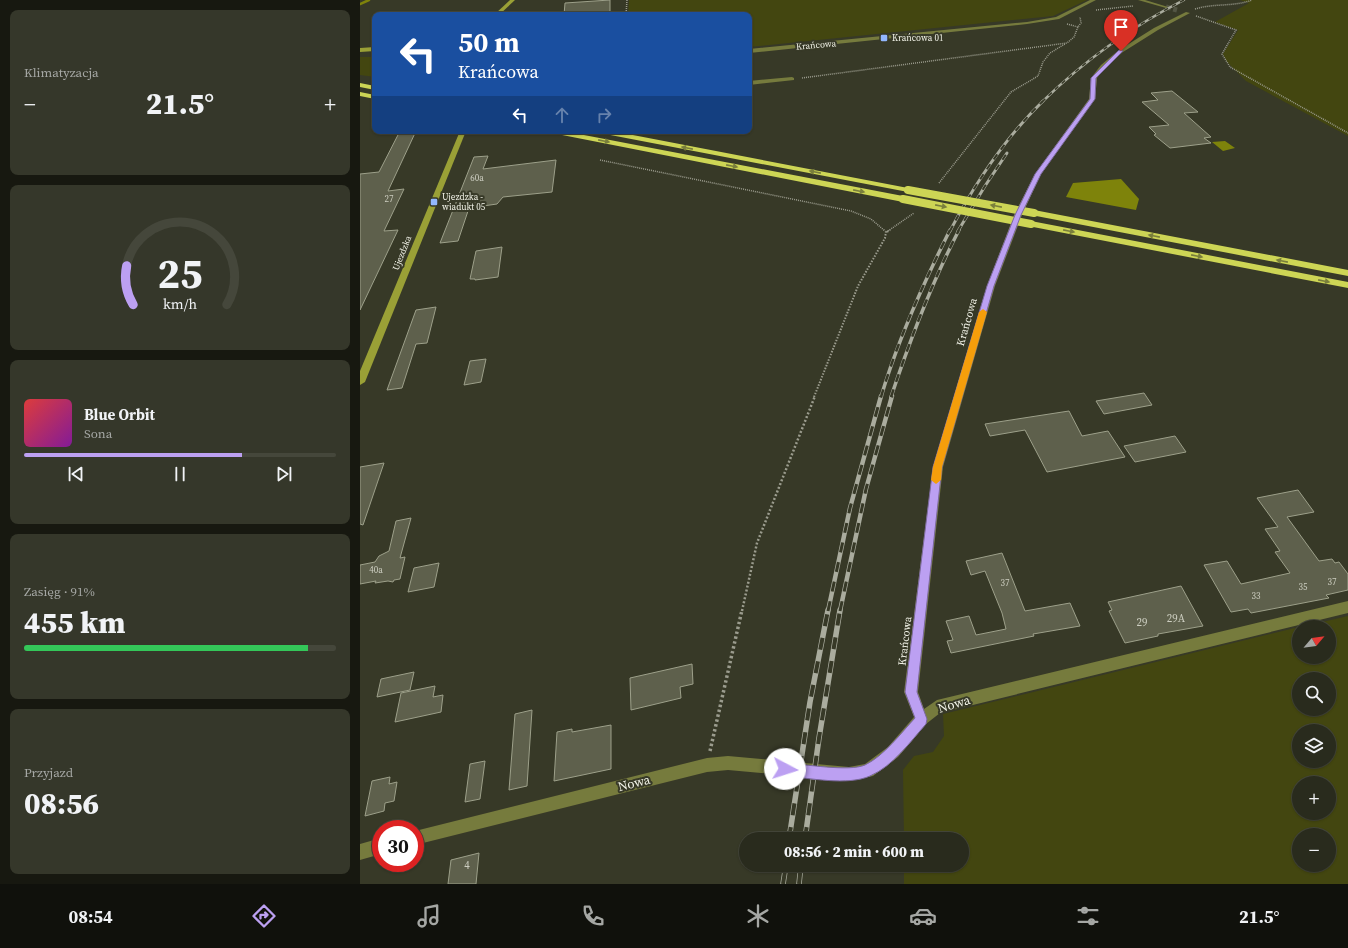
<!DOCTYPE html>
<html lang="pl">
<head>
<meta charset="utf-8">
<style>
	:root { --surface:#292b1d; --page:#35372a; --text:#f1f3f6; --muted:#a5a7a4; --line:#45473b; --accent:#bca0f2 }
	body { margin:0; font-family:"Source Serif 4",serif; background:var(--page); color:var(--text); height:100vh; display:flex; flex-direction:column; font-size:15px; white-space:nowrap }
	* { box-sizing:border-box; margin:0 }
	p { font-size:13px; color:var(--muted) }
	.icon { flex:none; width:22px; height:22px; fill:none; stroke:currentColor; stroke-width:2; stroke-linecap:round; stroke-linejoin:round }
	.map { position:relative; flex:1; overflow:hidden }
	.drawer { display:flex; flex-direction:column; gap:10px; padding:10px; background:#171810; width:360px }
	.drawer>* { flex:none }
	.top-card { position:absolute; left:12px; top:12px; width:380px; height:122px; border-radius:8px; box-shadow:0 1px 3px #0004,0 0 0 1px var(--line); background:#1a4fa0; color:#fff; overflow:hidden }
	.needle { width:26px; rotate:61deg }
	.tools { position:absolute; left:932px; top:620px; display:grid; gap:8px }
	.tools a { display:grid; place-items:center; width:44px; height:44px; border-radius:50%; background:var(--surface); box-shadow:0 1px 3px #0004,0 0 0 1px var(--line); font-size:20px }
	.speed { position:absolute; left:12px; top:820px; display:flex; gap:8px; font-size:20px; font-weight:700; text-align:center }
	.speed>* { display:grid; place-content:center; width:52px; height:52px; border-radius:50%; background:var(--surface); box-shadow:0 1px 3px #0004,0 0 0 1px var(--line); line-height:1 }
	.speed .limit { border:6px solid #d22; background:#fff; color:#111 }
	.pin { position:absolute; display:grid; place-items:center; width:34px; height:34px; color:#fff; margin:-41px -17px; border-radius:50% 50% 50% 0; rotate:-45deg; box-shadow:0 0 4px #0007 }
	.pin .icon { rotate:45deg }
	.me { position:absolute; width:44px; margin:-22px; rotate:95deg; stroke-linejoin:round; filter:drop-shadow(0 0 3px #0008) }
	.turn { display:flex; align-items:center; gap:14px; height:84px; padding:0 20px; font-size:18px }
	.turn .icon { width:52px; height:52px; stroke-width:2.5 }
	.turn b { display:block; font-size:28px; line-height:34px }
	.lanes { display:flex; align-items:center; height:38px; padding:0 20px; background:#0003; justify-content:center; gap:20px; direction:ltr }
	.lanes .off { opacity:.35 }
	.big { font-size:30px; font-weight:800; line-height:1.1 }
	.drawer .card { flex:1; display:flex; flex-direction:column; justify-content:center; gap:6px; min-width:0; padding:0 14px; border-radius:8px; background:var(--page) }
	.drawer .dial { align-items:center; gap:0 }
	.dial svg { height:104px; overflow:visible; fill:none; stroke:var(--line); stroke-width:7; stroke-linecap:round; text-anchor:middle }
	.dial text { fill:var(--text); stroke:none }
	.song { display:flex; align-items:center; gap:12px }
	.cover { width:48px; height:48px; border-radius:6px; background:linear-gradient(135deg,hsl(0 70% 55%),hsl(290 70% 35%)) }
	.played { height:4px; border-radius:2px; background:linear-gradient(90deg,var(--accent) 70%,var(--line) 70%) }
	.keys { display:flex; justify-content:space-around; direction:ltr }
	.heat { display:flex; justify-content:space-between; align-items:center; font-size:22px; direction:ltr }
	.charge { height:6px; border-radius:3px; background:linear-gradient(90deg,#34c759 91%,var(--line) 0) }
	.trip { position:absolute; left:379px; top:832px; width:230px; height:40px; border-radius:20px; background:var(--surface); box-shadow:0 1px 3px #0004,0 0 0 1px var(--line); font-weight:800; line-height:40px; text-align:center }
	.tab-bar { display:flex; height:64px; justify-content:space-around; align-items:center; background:#10110c; color:var(--muted) }
	.tab-bar .icon { width:28px; height:28px }
	.tab-bar .selected { color:var(--accent) }
	.tab-bar b { font-size:18px; color:var(--text) }
	main { display:flex; flex:1; min-height:0 }
	.map>svg:first-child { display:block }
	.green { fill:#434610; fill-rule:evenodd }
	.water { fill:#7e830b }
	.lines { fill:none; stroke-linecap:round; stroke-linejoin:round }
	.stream { stroke:#7e830b; stroke-width:2.5 }
	.building { fill:#5e604c; stroke:#9da08a }
	.minor-tunnel { stroke:#535544; stroke-width:5; stroke-dasharray:5 2.5; stroke-linecap:butt }
	.path-far3 { stroke:#9b9c8e; stroke-width:1.5; stroke-dasharray:1 1; stroke-linecap:butt }
	.path-far2 { stroke:#9b9c8e; stroke-width:2; stroke-dasharray:1.5 1.5; stroke-linecap:butt }
	.path-far1 { stroke:#9b9c8e; stroke-width:2.5; stroke-dasharray:2 2; stroke-linecap:butt }
	.path { stroke:#9b9c8e; stroke-width:3.5; stroke-dasharray:2.5 2.5; stroke-linecap:butt }
	.minor { fill:#767b3d; fill-rule:evenodd }
	.secondary { fill:#9aa036; fill-rule:evenodd }
	.motorway { fill:#cdd555; fill-rule:evenodd }
	.rail-far4-casing { stroke:#aaac9e; stroke-width:2.5 }
	.rail-far3-casing { stroke:#aaac9e; stroke-width:3 }
	.rail-far2-casing { stroke:#aaac9e; stroke-width:3.5 }
	.rail-far1-casing { stroke:#aaac9e; stroke-width:4.5 }
	.rail-casing { stroke:#aaac9e; stroke-width:5.5 }
	.rail-far4 { stroke:#373927; stroke-width:1.5; stroke-dasharray:4.5; stroke-linecap:butt }
	.rail-far3 { stroke:#373927; stroke-width:2; stroke-dasharray:6; stroke-linecap:butt }
	.rail-far2 { stroke:#373927; stroke-width:2.5; stroke-dasharray:8; stroke-linecap:butt }
	.rail-far1 { stroke:#373927; stroke-width:3; stroke-dasharray:10; stroke-linecap:butt }
	.rail { stroke:#373927; stroke-width:4; stroke-dasharray:12; stroke-linecap:butt }
	.motorway-bridge { stroke:#cdd555; stroke-width:8 }
	.oneway { fill:#7a7f3c }
	.route { fill:#bca0f2; stroke:#7a689d }
	.slow { fill:#f59e0b }
	.poi-dot { fill:#92b7fd; stroke:#373927; stroke-width:1.5 }
	.labels { text-anchor:middle; dominant-baseline:central; stroke-width:4; stroke-linejoin:round; paint-order:stroke }
	.far-poi-label { font-size:9px; fill:#f2f3e8; stroke:#373927; text-anchor:start }
	.far-street-label { font-size:9px; fill:#f2f3e8; stroke:#373927 }
	.number-label { font-size:9px; fill:#cdcec1 }
	.street-label { font-size:11px; fill:#f2f3e8; stroke:#373927 }
	.near-number-label { font-size:11px; fill:#cdcec1 }
	.near-street-label { font-size:13px; fill:#f2f3e8; stroke:#373927 }
</style>
</head>
<body>
<main>
<section class="drawer">
<div class="card"><p>Klimatyzacja</p>
<div class="heat"><a>−</a><b class="big">21.5°</b><a>+</a></div>
</div>
<div class="card dial"><svg viewBox="0 0 100 80">
<path d="M14 69A42 42 0 1 1 86 69"/>
<path d="M14 69A42 42 0 0 1 9 39" stroke="#bca0f2"/>
<text x="50" y="56" font-size="32" font-weight="700">25</text>
<text x="50" y="72" font-size="11">km/h</text>
</svg></div>
<div class="card">
<div class="song"><i class="cover"></i><div><b>Blue Orbit</b><p>Sona</p></div></div>
<div class="played"></div>
<div class="keys"><svg class="icon" aria-label="previous" viewBox="0 0 24 24"><path d="M18 5L8 12l10 7zM5 5v14"/></svg><svg class="icon" aria-label="pause" viewBox="0 0 24 24"><path d="M8 5v14M16 5v14"/></svg><svg class="icon" aria-label="next" viewBox="0 0 24 24"><path d="M6 5l10 7-10 7zM19 5v14"/></svg></div>
</div>
<div class="card"><p>Zasięg · 91%</p><b class="big">455 km</b><div class="charge"></div></div>
<div class="card"><p>Przyjazd</p><b class="big">08:56</b></div>
</section>
<div class="map">
<svg width="988" height="884" viewBox="0 0 988 884">
	<rect width="100%" height="100%" fill="#373927"/>
	<g class="green">
		<polygon points="269,0 727,0 693,16 389,47 389,15 268,15"/>
		<polygon points="880,0 988,0 988,136 886,81 867,62 863,54 878,30 855,22 889,3"/>
		<polygon points="0,57 15,57 15,77 0,75"/>
		<path d="M988,616v268h-444v-19h58v-26h-58l-1,-69 11,-14 19,-4 11,-16 -1,-22 356,-87v30h30v-30h-28zM939,679h30v30h-30zM939,731h30v30h-30zM939,783h30v30h-30zM939,835h30v30h-30z"/>
	</g>
	<g class="water">
		<polygon points="865,141 875,148 863,151 852,142"/>
		<polygon points="761,179 779,199 776,210 706,197 713,183"/>
	</g>
	<g class="lines">
		<polyline class="stream" points="0,4 9,0"/>
	</g>
	<g class="building">
		<polygon points="250,0 250,15 204,15 205,3"/>
		<polygon points="812,91 838,112 824,113 851,137 844,138 851,143 810,148 794,135 796,134 789,127 809,125 782,102 798,100 791,93"/>
		<polygon points="40,131 56,131 28,191 44,189 24,231 38,230 0,310 0,174 19,172"/>
		<polygon points="128,156 123,169 196,160 192,192 143,197 137,204 109,208 98,241 80,243 114,157"/>
		<polygon points="142,247 138,277 115,280 115,279 110,279 116,251"/>
		<polygon points="76,307 67,343 56,344 42,388 27,390 56,310"/>
		<polygon points="126,359 121,382 104,385 110,361"/>
		<polygon points="784,393 792,405 744,414 736,401"/>
		<polygon points="709,411 722,436 748,431 765,457 687,472 665,430 630,436 625,424"/>
		<polygon points="815,436 826,452 775,462 764,446"/>
		<polygon points="24,463 3,525 0,524 0,467"/>
		<polygon points="938,490 954,512 927,517 959,561 972,559 975,563 979,562 988,574 988,590 966,595 969,598 891,613 888,609 871,612 844,565 867,561 881,584 930,573 915,552 920,551 905,529 918,527 897,498"/>
		<polygon points="51,518 40,558 45,557 40,579 34,580 33,582 28,581 15,583 16,581 0,584 0,565 15,562 19,556 29,551 36,521"/>
		<polygon points="642,553 665,611 710,603 720,626 673,634 674,636 591,653 587,641 593,640 586,621 609,616 616,635 646,629 642,613 625,571 611,575 606,561"/>
		<polygon points="79,563 74,587 48,592 54,568"/>
		<polygon points="821,586 843,626 798,634 798,636 765,643 749,611 752,610 748,602"/>
		<polygon points="332,664 333,684 320,687 321,698 271,710 270,678"/>
		<polygon points="54,672 50,690 17,697 21,679"/>
		<polygon points="75,686 73,697 83,695 81,712 35,722 41,693"/>
		<polygon points="172,710 167,786 149,790 155,714"/>
		<polygon points="251,725 251,769 194,781 197,732 212,729 212,732"/>
		<polygon points="125,761 120,799 105,802 110,764"/>
		<polygon points="30,777 29,784 37,782 34,801 25,803 24,811 5,816 12,781"/>
		<polygon points="119,853 116,884 88,884 91,860"/>
	</g>
	<g class="lines">
		<polyline class="minor-tunnel" points="806,7 817,10"/>
		<g class="path-far3">
			<path d="M835,9c19,-6 39,-2 57,-9"/>
			<polyline points="736,10 773,6"/>
			<polyline points="266,15 267,0"/>
			<polyline points="836,16 876,30 862,54 870,67 988,133"/>
			<polyline points="707,24 718,27 721,23 720,17"/>
			<polyline points="442,78 707,43 714,37 718,27"/>
			<polyline points="240,160 491,211 511,219 525,231"/>
			<polyline points="579,183 651,92 678,76 683,62 690,53 705,44"/>
			<polyline points="528,231 554,213"/>
		</g>
		<g class="path-far2">
			<polyline points="527,232 530,230"/>
			<polyline points="454,397 498,286 525,238 526,232 524,230"/>
		</g>
		<polyline class="path-far1" points="382,611 397,543 455,396"/>
		<polyline class="path" points="350,751 382,610"/>
		<g class="minor">
			<polygon points="730,0 736,0 699,19 667,24 389,53 389,49 667,22 696,17"/>
			<polygon points="778,0 785,0 808,7 806,8"/>
			<polygon points="826,12 830,13 798,30 763,52 745,67 737,78 735,99 681,174 662,215 635,286 583,467 558,692 564,709 577,700 988,601 988,613 580,713 566,724 538,757 513,776 489,781 368,770 347,772 55,845 55,831 347,758 368,756 489,767 505,764 528,747 554,717 544,692 573,467 627,286 654,215 675,174 729,99 731,78 741,65 759,50 794,28"/>
			<polygon points="150,13 154,13 154,14 149,15"/>
			<polygon points="432,77 434,78 434,80 389,85 389,81"/>
			<polygon points="21,838 21,854 0,860 0,844"/>
		</g>
		<g class="secondary">
			<polygon points="150,0 155,0 139,15 134,15"/>
			<polygon points="15,47 15,51 0,52 0,48"/>
			<polygon points="100,131 106,131 5,382 0,385 0,371"/>
		</g>
		<g class="motorway">
			<polygon points="0,83 15,86 15,90 0,87"/>
			<polygon points="0,92 15,95 15,99 0,96"/>
			<polygon points="188,131 203,131 543,196 547,199 543,202 192,133"/>
			<polygon points="236,131 252,131 548,188 552,190 548,192 240,133"/>
			<polygon points="674,210 988,270 988,276 671,215 670,213"/>
			<polygon points="671,221 988,282 988,288 668,226 667,224"/>
		</g>
		<defs>
			<path id="rail-far4" d="M682,102c43,-42 89,-75 142,-102"/>
			<g id="rail-far3">
				<path d="M590,231c24,-46 56,-94 93,-130"/>
				<polyline points="598,231 625,186 647,153"/>
			</g>
			<g id="rail-far2">
				<path d="M521,397c17,-58 42,-113 69,-167"/>
				<path d="M531,397c19,-57 40,-113 68,-167"/>
			</g>
			<g id="rail-far1">
				<polyline points="468,611 490,508 521,396"/>
				<polyline points="480,611 506,489 532,396"/>
			</g>
			<g id="rail">
				<polyline points="429,839 450,702 468,610"/>
				<polyline points="445,839 459,738 480,610"/>
				<polyline points="423,884 426,865"/>
				<polyline points="439,884 441,865"/>
			</g>
		</defs>
		<use href="#rail-far4" class="rail-far4-casing"/>
		<use href="#rail-far3" class="rail-far3-casing"/>
		<use href="#rail-far2" class="rail-far2-casing"/>
		<use href="#rail-far1" class="rail-far1-casing"/>
		<use href="#rail" class="rail-casing"/>
		<use href="#rail-far4" class="rail-far4"/>
		<use href="#rail-far3" class="rail-far3"/>
		<use href="#rail-far2" class="rail-far2"/>
		<use href="#rail-far1" class="rail-far1"/>
		<use href="#rail" class="rail"/>
		<g class="motorway-bridge">
			<polyline points="548,190 674,213"/>
			<polyline points="543,199 671,224"/>
		</g>
	</g>
	<defs><path id="oneway-solid" d="M-6-.8H1V-3.2L6.5 0L1 3.2V.8H-6Z"/></defs>
	<g class="oneway">
		<use href="#oneway-solid" transform="translate(244 141) rotate(11)"/>
		<use href="#oneway-solid" transform="translate(327 148) rotate(-169)"/>
		<use href="#oneway-solid" transform="translate(372 166) rotate(11)"/>
		<use href="#oneway-solid" transform="translate(455 172) rotate(-169)"/>
		<use href="#oneway-solid" transform="translate(499 191) rotate(11)"/>
		<use href="#oneway-solid" transform="translate(581 206) rotate(11)"/>
		<use href="#oneway-solid" transform="translate(636 206) rotate(-169)"/>
		<use href="#oneway-solid" transform="translate(709 231) rotate(11)"/>
		<use href="#oneway-solid" transform="translate(794 236) rotate(-169)"/>
		<use href="#oneway-solid" transform="translate(837 256) rotate(11)"/>
		<use href="#oneway-solid" transform="translate(922 261) rotate(-169)"/>
		<use href="#oneway-solid" transform="translate(964 281) rotate(11)"/>
	</g>
	<path class="route" d="M759,50l4,1 -27,27 -1,21 -54,75 -20,41 -27,71 -52,181 -25,225 10,27 -1,5c-16,18 -33,42 -56,52 -22,10 -61,2 -85,0l-5,-2 -2,-5 2,-4 5,-2c19,1 64,9 80,2 19,-9 36,-32 50,-47l-10,-26 28,-225 54,-181 28,-71 20,-41 55,-75 1,-21z"/>
	<polygon class="slow" points="623,309 627,312 582,467 581,480 576,484 571,480 573,467 619,312"/>
	<g class="poi-dot">
		<rect x="520" y="34" width="8" height="8" rx="2"/>
		<rect x="70" y="198" width="8" height="8" rx="2"/>
	</g>
	<g class="labels">
		<g class="far-poi-label">
			<text x="532" y="38">Krańcowa 01</text>
			<text x="82" y="197">Ujezdzka -<tspan x="82" dy="10">wiadukt 05</tspan></text>
		</g>
		<g class="far-street-label">
			<text transform="translate(456 45) rotate(-5)">Krańcowa</text>
			<text transform="translate(42 253) rotate(-68)">Ujezdzka</text>
		</g>
		<g class="number-label">
			<text x="117" y="178">60a</text>
			<text x="29" y="199">27</text>
			<text x="16" y="570">40a</text>
			<text x="972" y="582">37</text>
			<text x="645" y="583">37</text>
			<text x="943" y="587">35</text>
			<text x="896" y="596">33</text>
		</g>
		<g class="street-label">
			<text transform="translate(607 322) rotate(-74)">Krańcowa</text>
			<text transform="translate(545 641) rotate(-83)">Krańcowa</text>
		</g>
		<g class="near-number-label">
			<text x="816" y="618">29A</text>
			<text x="782" y="622">29</text>
			<text x="107" y="865">4</text>
		</g>
		<g class="near-street-label">
			<text transform="translate(594 704) rotate(-17)">Nowa</text>
			<text transform="translate(274 783) rotate(-14)">Nowa</text>
		</g>
	</g>
</svg>
<div class="tools">
<a><svg class="needle" viewBox="-14 -14 28 28"><path d="M0-13l5 13h-10z" fill="#e53935"/><path d="M0 13l5-13h-10z" fill="#a5a7a4"/></svg></a>
<a><svg class="icon" aria-label="search" viewBox="0 0 24 24"><circle cx="10" cy="10" r="6"/><path d="M15 15l6 6"/></svg></a>
<a><svg class="icon" aria-label="layers" viewBox="0 0 24 24"><path d="M12 4l9 5-9 5-9-5zM3 14l9 5 9-5"/></svg></a>
<a>+</a>
<a>−</a>
</div>
<div class="speed"><div class="limit">30</div></div>
<div class="pin" style="left:761px;top:51px;background:#d93025"><svg class="icon" aria-label="arrive" viewBox="0 0 24 24"><path d="M6 21V4h12l-3 4 3 4H6"/></svg></div>
<svg class="me" style="left:425px;top:769px" viewBox="-20 -20 40 40"><circle r="19" fill="#fff"/><path d="M0-13L10 11 0 6-10 11z" fill="#bca0f2"/></svg>
<div class="trip">08:56 · 2 min · 600 m</div>
<div class="top-card">
<div class="turn"><svg class="icon" aria-label="left" viewBox="0 0 24 24"><path d="M17 20v-9H6M10 6l-5 5 5 5"/></svg><div><b>50 m</b>Krańcowa</div></div>
<div class="lanes"><svg class="icon" aria-label="left" viewBox="0 0 24 24"><path d="M17 20v-9H6M10 6l-5 5 5 5"/></svg><svg class="icon off" aria-label="ahead" viewBox="0 0 24 24"><path d="M12 20V5M6 11l6-6 6 6"/></svg><svg class="icon off" aria-label="right" viewBox="0 0 24 24"><path d="M7 20v-9h11M14 6l5 5-5 5"/></svg></div>
</div>
</div>
</main>
<nav class="tab-bar">
<b>08:54</b>
<svg class="icon selected" aria-label="directions" viewBox="0 0 24 24"><path d="M12 3l9 9-9 9-9-9zM9 14v-3h6M13 9l2 2-2 2"/></svg>
<svg class="icon" aria-label="music" viewBox="0 0 24 24"><path d="M9 18V5l10-2v13"/><circle cx="6" cy="18" r="3"/><circle cx="16" cy="16" r="3"/></svg>
<svg class="icon" aria-label="phone" viewBox="0 0 24 24"><path d="M5 4h4l2 5-3 2q2 4 5 5l2-3 5 2v4C11 20 4 13 5 4z"/></svg>
<svg class="icon" aria-label="climate" viewBox="0 0 24 24"><path d="M12 3v18M4 7l16 10M4 17L20 7"/></svg>
<svg class="icon" aria-label="car" viewBox="0 0 24 24"><path d="M5 17H2v-5l4-1 3-4h7l3 4 3 1v5h-3M9 17h6M6 11h13"/><circle cx="7" cy="17" r="2"/><circle cx="17" cy="17" r="2"/></svg>
<svg class="icon" aria-label="filters" viewBox="0 0 24 24"><path d="M4 7h16M4 17h16"/><circle cx="9" cy="7" r="2"/><circle cx="15" cy="17" r="2"/></svg>
<b>21.5°</b>
</nav>
</body>
</html>
